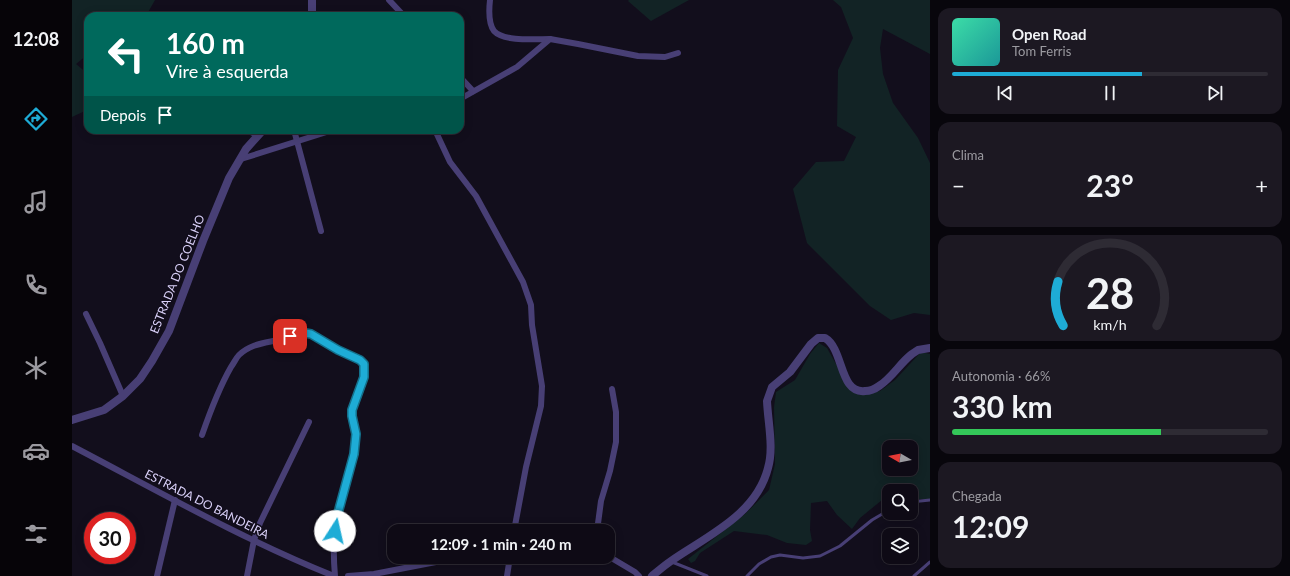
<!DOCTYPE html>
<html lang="pt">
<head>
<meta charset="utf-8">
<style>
	:root { --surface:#0e0a15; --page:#1c1822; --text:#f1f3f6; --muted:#9b9aa0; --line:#2e2b34; --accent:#1eacd6 }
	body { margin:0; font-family:Lato,sans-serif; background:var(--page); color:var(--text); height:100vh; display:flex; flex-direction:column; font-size:15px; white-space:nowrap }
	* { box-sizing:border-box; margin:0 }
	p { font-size:13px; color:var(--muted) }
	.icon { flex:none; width:22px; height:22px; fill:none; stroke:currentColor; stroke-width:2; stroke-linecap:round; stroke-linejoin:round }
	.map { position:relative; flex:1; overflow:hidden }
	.sheet { display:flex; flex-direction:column; gap:8px; padding:8px; background:#08060c; width:360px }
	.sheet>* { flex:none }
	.top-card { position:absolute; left:12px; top:12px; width:380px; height:122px; border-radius:12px; box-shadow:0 2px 10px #0003,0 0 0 1px var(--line); background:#00695c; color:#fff; overflow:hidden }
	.needle { width:26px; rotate:279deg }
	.buttons { position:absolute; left:810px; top:440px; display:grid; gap:8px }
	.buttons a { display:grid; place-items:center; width:36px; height:36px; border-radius:8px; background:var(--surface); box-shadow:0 2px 10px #0003,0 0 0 1px var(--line); font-size:20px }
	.speed { position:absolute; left:12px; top:512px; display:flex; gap:8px; font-size:20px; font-weight:700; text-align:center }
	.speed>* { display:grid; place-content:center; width:52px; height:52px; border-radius:50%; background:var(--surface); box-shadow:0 2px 10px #0003,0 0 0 1px var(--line); line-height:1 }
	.speed .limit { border:6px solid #d22; background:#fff; color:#111 }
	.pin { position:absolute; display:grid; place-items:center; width:34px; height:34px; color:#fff; margin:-17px; border-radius:8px; box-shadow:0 2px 6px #0006 }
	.me { position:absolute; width:44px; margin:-22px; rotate:10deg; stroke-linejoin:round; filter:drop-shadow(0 0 3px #0008) }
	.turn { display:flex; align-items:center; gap:14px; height:84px; padding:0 16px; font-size:18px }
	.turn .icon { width:52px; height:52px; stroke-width:2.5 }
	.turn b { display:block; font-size:28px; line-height:34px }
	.then { display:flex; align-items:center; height:38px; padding:0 16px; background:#0003; gap:8px; font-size:15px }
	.big { font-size:30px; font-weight:700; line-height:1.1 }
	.sheet .tile { flex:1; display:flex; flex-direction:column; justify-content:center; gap:6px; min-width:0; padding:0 14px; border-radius:12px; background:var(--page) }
	.sheet .dial { align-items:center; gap:0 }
	.dial svg { height:104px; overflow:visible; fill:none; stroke:var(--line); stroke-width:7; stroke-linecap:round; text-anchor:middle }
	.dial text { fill:var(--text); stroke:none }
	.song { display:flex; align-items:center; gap:12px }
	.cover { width:48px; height:48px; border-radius:6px; background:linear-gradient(135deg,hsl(160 70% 55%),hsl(180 70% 35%)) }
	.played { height:4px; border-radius:2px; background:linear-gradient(90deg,var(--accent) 60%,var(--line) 60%) }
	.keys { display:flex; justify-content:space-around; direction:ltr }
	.heat { display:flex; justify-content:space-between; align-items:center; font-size:22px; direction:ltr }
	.charge { height:6px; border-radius:3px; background:linear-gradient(90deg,#34c759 66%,var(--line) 0) }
	.trip { position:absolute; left:315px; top:524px; width:228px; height:40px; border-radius:12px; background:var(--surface); box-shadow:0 2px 10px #0003,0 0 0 1px var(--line); font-weight:700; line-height:40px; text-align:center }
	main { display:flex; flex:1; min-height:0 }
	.dock { display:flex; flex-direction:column; width:72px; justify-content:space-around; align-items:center; background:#060408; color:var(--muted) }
	.dock .icon { width:28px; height:28px }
	.dock .selected { color:var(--accent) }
	.dock b { font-size:18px; color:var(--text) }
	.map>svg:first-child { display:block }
	.green { fill:#122325; fill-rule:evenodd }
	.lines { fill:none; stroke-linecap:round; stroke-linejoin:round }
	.service { stroke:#483f75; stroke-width:3 }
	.minor { stroke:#483f75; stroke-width:6 }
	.tertiary { stroke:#483f75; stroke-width:8 }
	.route-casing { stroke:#14708b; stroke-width:10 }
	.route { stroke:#1eacd6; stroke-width:7 }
	.labels { text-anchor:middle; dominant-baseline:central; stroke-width:3; stroke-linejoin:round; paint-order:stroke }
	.street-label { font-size:12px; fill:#d9d0f8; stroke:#120e1c }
</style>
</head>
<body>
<main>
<nav class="dock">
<b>12:08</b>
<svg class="icon selected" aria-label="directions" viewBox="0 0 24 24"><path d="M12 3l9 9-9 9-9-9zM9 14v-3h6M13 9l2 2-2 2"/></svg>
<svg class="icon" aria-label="music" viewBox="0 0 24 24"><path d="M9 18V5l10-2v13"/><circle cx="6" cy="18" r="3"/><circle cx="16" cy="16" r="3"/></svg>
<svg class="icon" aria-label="phone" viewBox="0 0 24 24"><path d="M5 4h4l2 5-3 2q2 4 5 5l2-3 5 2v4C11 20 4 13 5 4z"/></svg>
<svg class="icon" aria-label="climate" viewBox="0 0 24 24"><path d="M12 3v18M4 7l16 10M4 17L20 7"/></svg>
<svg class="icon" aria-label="car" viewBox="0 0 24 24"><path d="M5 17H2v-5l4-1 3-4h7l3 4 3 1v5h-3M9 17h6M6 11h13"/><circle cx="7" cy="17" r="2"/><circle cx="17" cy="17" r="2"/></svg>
<svg class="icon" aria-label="filters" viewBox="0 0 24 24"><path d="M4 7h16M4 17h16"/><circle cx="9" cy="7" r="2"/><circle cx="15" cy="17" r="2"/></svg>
</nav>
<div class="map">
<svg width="858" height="576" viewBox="0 0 858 576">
	<rect width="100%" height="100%" fill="#120e1c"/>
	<g class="green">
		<polygon points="0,0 83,0 75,14 72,16 16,16 16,54 4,64 16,74 16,108 15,110 0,117"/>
		<polygon points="557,0 617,0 579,21 556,1"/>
		<polygon points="761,0 858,0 858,54 811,29 808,48 811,74 821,103 846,138 858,163 858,315 842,313 819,320 798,306 735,243 721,189 744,162 772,161 784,137 765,126 766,70 781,38 769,7"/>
		<path d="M747,343l8,5 22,39 13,8 18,-4 15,-11 26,-28 9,2v145h-19v-8h-22v8l-7,1 -22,18 -8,11 -15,-14 -10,-14 -16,2 -1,27 2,11 -6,4 -19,-2 -20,-8 -33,-4 -34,22 -5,8 -4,2 -3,-4 57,-45 24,-24 6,-26 -1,-57 2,-15 19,-12 15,-26zM817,447h22v22h-22z"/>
	</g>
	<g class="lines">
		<g class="service">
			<polyline points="839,502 858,500"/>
			<polyline points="600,562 635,576"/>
			<polyline points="675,576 687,564 699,557 708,555 731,558 748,556 768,546 800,520 817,510"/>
			<polyline points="842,576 858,562"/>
		</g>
		<g class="minor">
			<polyline points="317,0 332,16"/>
			<path d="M418,0c-1,9 -2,23 4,31 10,11 42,8 56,8"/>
			<polyline points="388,77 401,91"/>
			<polyline points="388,99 445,67 478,39 506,44 566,56 593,57 606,53"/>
			<polyline points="175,130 185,135"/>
			<polyline points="222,130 249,231"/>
			<polyline points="363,130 378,162 404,196 451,282 459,305 460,325 470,386 469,406 454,467 442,531"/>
			<polyline points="169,159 261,130"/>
			<polyline points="14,314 28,343 51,396"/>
			<path d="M130,435c8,-23 17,-47 29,-68 3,-4 5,-9 8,-12 12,-12 28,-12 43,-16 7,-3 15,-8 23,-6 14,2 25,14 37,20 8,4 20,4 23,14 3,11 -8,33 -13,43 0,7 2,12 4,18 1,8 -1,17 -2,25 -3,20 -11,39 -16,59 -5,21 -5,42 -3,64"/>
			<path d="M0,446c86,45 172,94 262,130"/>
			<polyline points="525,531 529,501 538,471 544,442 544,412 540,389"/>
			<polyline points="536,556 563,572 567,576"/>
			<polyline points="85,576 103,500"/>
			<polyline points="175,576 182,540 188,523 237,422"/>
			<polyline points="276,576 302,574 369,561 378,557"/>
			<polyline points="435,576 438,557"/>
		</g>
		<g class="tertiary">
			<polyline points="240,0 240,16"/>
			<polyline points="0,420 32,410 51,396 68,379 80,361 97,331 131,241 157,178 174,149 191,130"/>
			<path d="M580,576c6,-5 13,-11 19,-15 36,-25 85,-46 97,-93 6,-20 0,-45 -1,-67l5,-14 18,-15 21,-28 7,-6h7c19,11 14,56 40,53 5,0 10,-2 14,-5 13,-8 21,-23 33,-32l6,-4 12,-2"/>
		</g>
	</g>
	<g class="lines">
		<defs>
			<polyline id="route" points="218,336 228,332 239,334 266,350 288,360 292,364 292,377 280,410 280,416 284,434 282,454 266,513 263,531"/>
		</defs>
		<use href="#route" class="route-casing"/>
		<use href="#route" class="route"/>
	</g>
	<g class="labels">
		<g class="street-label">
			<text transform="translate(105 274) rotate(-68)">ESTRADA DO COELHO</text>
			<text transform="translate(135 504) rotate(27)">ESTRADA DO BANDEIRA</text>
		</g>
	</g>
</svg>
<div class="buttons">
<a><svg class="needle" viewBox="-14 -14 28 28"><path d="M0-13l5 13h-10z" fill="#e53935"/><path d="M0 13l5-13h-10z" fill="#9b9aa0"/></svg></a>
<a><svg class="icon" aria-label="search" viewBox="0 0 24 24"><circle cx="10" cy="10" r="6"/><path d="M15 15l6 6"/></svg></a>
<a><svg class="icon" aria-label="layers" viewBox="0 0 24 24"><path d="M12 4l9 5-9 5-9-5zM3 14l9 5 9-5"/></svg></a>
</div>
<div class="speed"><div class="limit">30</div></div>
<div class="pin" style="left:218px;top:336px;background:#d93025"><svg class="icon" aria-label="arrive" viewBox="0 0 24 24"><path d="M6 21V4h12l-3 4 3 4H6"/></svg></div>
<svg class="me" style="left:263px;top:531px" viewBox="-20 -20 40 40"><circle r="19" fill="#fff"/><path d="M0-13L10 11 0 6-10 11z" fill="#1eacd6"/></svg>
<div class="trip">12:09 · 1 min · 240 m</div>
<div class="top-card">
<div class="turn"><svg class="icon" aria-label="left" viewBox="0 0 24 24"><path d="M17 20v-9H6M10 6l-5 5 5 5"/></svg><div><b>160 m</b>Vire à esquerda</div></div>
<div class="then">Depois<svg class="icon" aria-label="arrive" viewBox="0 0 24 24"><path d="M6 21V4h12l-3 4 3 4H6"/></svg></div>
</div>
</div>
<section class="sheet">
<div class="tile">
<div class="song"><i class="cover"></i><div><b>Open Road</b><p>Tom Ferris</p></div></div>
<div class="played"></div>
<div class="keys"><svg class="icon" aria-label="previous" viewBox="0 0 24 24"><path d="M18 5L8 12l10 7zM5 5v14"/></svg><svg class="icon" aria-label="pause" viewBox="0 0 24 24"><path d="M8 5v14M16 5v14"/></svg><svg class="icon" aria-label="next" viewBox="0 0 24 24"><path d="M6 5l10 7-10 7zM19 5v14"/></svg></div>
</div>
<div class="tile"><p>Clima</p>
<div class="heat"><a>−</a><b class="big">23°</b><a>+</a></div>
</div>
<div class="tile dial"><svg viewBox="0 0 100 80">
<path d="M14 69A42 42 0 1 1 86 69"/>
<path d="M14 69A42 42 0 0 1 10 35" stroke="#1eacd6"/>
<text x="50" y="56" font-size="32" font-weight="700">28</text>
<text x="50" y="72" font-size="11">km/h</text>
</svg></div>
<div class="tile"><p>Autonomia · 66%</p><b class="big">330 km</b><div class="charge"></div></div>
<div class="tile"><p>Chegada</p><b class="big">12:09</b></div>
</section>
</main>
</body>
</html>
